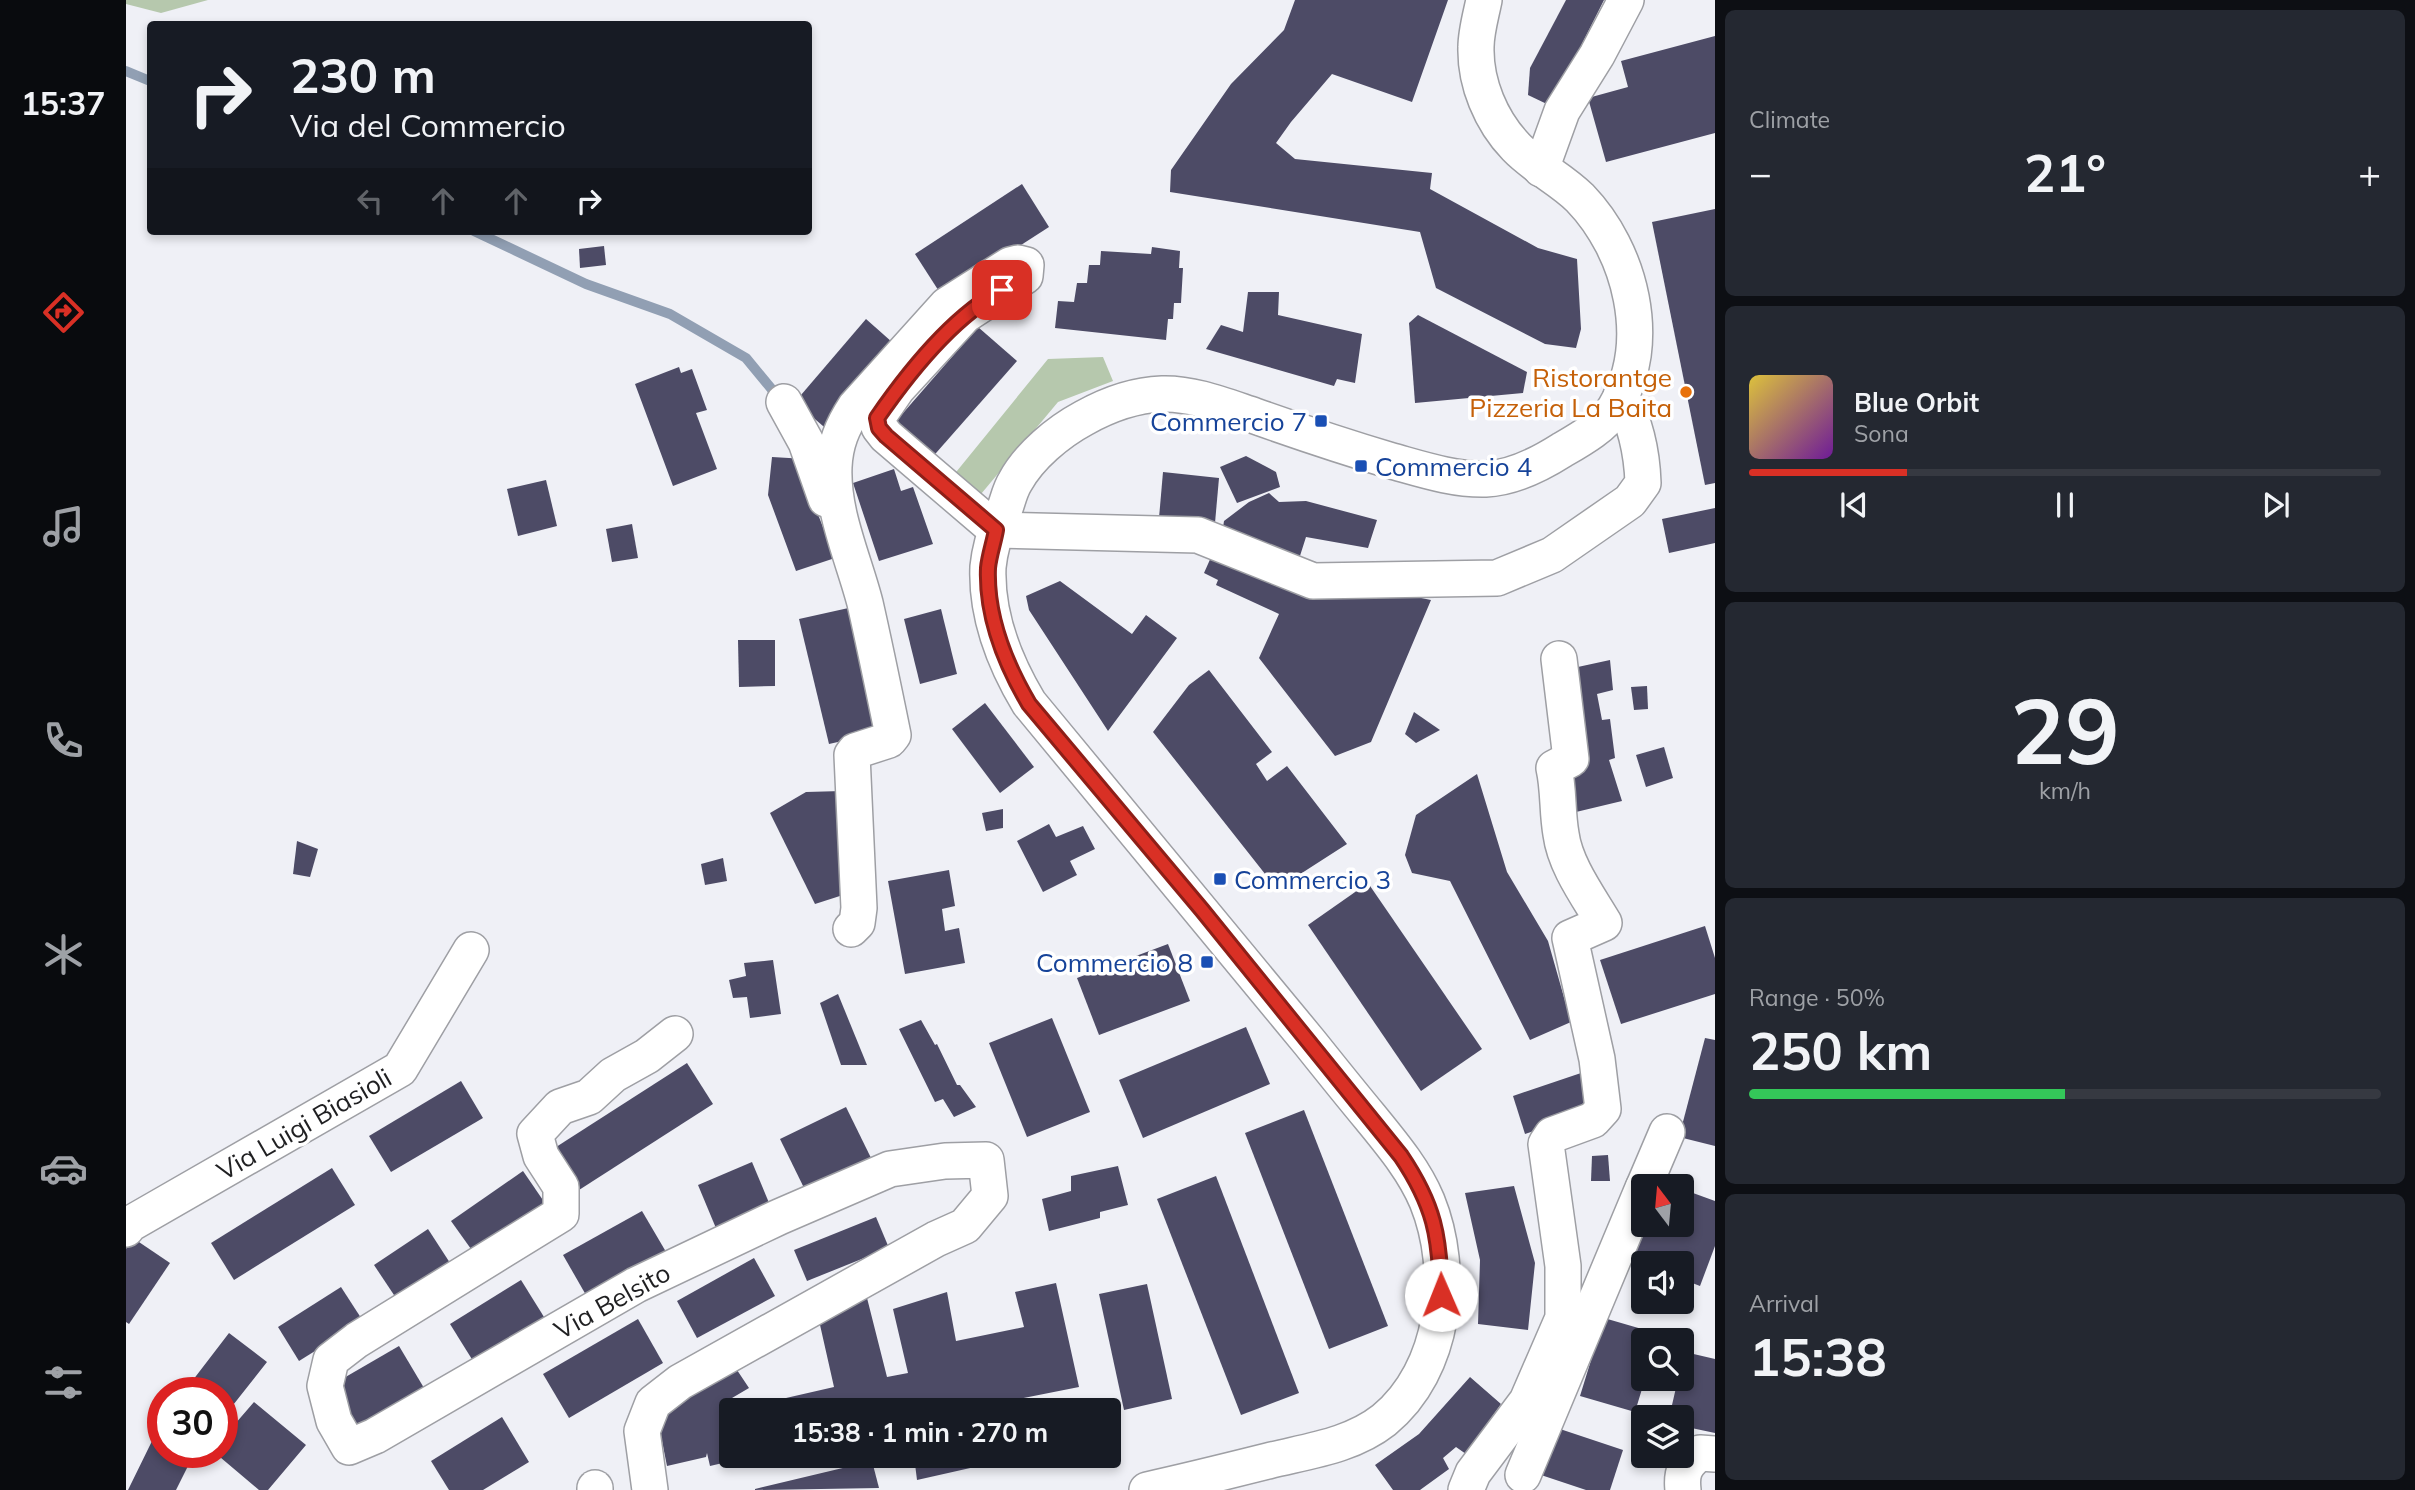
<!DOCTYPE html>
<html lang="en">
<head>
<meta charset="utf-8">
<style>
	:root { --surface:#171b24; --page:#242831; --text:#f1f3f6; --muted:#9ea1a6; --line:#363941; --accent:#d93025 }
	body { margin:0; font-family:Mulish,sans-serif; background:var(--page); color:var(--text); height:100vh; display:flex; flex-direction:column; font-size:26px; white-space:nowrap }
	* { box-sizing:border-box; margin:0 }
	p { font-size:23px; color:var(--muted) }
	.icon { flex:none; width:38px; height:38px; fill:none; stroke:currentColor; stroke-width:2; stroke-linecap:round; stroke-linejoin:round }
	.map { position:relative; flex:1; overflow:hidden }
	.drawer { display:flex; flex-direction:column; gap:10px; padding:10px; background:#0d0f14; width:700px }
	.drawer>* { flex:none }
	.guide { position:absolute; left:21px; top:21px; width:665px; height:214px; border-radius:7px; box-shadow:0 4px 10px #0003; background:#171b24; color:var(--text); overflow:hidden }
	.needle { width:46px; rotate:344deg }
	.tools { position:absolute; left:1505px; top:1174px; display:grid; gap:14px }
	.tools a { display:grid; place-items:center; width:63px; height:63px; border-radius:7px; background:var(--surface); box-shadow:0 4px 10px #0003; font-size:35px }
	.speed { position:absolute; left:21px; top:1377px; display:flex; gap:14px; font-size:35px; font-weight:700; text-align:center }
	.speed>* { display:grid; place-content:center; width:91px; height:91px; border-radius:50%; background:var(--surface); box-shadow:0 4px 10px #0003; line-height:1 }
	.speed .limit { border:10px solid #d22; background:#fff; color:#111 }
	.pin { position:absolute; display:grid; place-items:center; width:60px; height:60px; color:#fff; margin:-30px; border-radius:14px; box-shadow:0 4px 10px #0006 }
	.me { position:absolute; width:77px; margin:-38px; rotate:359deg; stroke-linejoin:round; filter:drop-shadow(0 0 5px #0008) }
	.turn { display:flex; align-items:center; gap:24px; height:147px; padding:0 28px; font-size:32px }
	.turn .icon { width:91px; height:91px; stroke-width:2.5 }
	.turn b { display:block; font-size:49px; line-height:60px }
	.lanes { display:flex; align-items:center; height:66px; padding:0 28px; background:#0003; justify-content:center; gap:35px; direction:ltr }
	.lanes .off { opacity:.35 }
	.big { font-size:52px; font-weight:700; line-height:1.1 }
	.drawer .tile { flex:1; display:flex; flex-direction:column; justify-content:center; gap:10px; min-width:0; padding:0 24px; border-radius:10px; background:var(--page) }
	.drawer .dial { align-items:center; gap:0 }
	.dial b { font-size:91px; line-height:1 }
	.song { display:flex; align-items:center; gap:21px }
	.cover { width:84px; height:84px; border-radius:10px; background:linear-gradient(135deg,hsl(50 70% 55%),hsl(280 70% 35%)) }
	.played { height:7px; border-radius:4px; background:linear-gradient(90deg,var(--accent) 25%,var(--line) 25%) }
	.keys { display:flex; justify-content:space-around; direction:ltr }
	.heat { display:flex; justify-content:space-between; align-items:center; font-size:38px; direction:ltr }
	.charge { height:10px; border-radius:5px; background:linear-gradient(90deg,#34c759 50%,var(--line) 0) }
	.trip { position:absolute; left:593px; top:1398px; width:402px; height:70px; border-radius:7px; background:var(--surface); box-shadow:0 4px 10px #0003; font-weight:700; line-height:70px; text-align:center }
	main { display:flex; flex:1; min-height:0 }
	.tab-bar { display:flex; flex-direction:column; width:126px; justify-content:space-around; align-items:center; background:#090b0e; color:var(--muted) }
	.tab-bar .icon { width:49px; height:49px }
	.tab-bar .active { color:var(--accent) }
	.tab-bar b { font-size:32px; color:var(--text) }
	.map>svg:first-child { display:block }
	.green { fill:#b6c8ad }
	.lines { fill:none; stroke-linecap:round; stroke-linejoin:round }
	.stream { stroke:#919fb3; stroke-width:10 }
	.building { fill:#4d4b66 }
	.street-casing { stroke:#9e9fa4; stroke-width:38 }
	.street { stroke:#fff; stroke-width:35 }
	.route-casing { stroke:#8d1f18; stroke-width:18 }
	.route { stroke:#d93025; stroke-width:12 }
	.food-dot { fill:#e8710a; stroke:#fff; stroke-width:2.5 }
	.transit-dot { fill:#1a4fb4; stroke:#fff; stroke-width:2.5 }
	.labels { text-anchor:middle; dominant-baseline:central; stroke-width:7; stroke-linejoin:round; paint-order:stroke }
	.food-label { font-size:26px; fill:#c56008; stroke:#fff; text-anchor:end }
	.transit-label { font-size:26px; fill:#164399; stroke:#fff; text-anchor:end }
	.street-label { font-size:26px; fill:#1f1f21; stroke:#fff }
</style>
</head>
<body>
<main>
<nav class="tab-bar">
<b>15:37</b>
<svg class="icon active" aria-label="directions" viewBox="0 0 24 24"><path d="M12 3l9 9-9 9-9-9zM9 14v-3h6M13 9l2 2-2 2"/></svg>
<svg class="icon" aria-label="music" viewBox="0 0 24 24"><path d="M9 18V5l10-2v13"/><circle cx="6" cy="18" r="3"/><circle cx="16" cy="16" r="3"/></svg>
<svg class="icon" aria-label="phone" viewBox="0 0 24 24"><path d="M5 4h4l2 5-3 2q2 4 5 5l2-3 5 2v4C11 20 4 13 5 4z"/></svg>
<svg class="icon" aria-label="climate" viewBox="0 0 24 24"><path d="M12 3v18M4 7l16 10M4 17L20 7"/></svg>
<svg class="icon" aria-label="car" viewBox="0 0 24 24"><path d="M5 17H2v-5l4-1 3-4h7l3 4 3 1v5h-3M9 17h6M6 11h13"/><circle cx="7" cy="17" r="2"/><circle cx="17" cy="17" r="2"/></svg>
<svg class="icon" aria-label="filters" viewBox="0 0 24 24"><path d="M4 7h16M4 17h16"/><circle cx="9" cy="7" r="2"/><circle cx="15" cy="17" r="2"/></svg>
</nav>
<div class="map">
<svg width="1589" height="1490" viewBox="0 0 1589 1490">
	<rect width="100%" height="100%" fill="#eff0f6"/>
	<g class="green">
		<polygon points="0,0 82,0 35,13 0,4"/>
		<polygon points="977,357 987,381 932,402 850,500 822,482 922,359"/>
	</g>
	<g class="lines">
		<g class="stream">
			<polyline points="0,71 24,81"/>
			<polyline points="348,231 460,284 544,314 620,358 653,398"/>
		</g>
	</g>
	<g class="building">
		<polygon points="1169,0 1322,0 1286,102 1206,74 1165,122 1150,143 1169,159 1306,173 1304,189 1412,248 1451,259 1455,329 1450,348 1419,344 1310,288 1294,232 1044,192 1045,170 1105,84 1158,30"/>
		<polygon points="1440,0 1478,0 1425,106 1402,95 1404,68"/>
		<polygon points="1589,36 1589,133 1480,162 1462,98 1502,87 1495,61"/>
		<polygon points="896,184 923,227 816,296 789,254"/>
		<polygon points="1589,209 1589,483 1579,485 1526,222"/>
		<polygon points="478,246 480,265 454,268 453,249"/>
		<polygon points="1026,247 1054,251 1053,268 1057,268 1055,303 1048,303 1047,319 1042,319 1040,340 929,328 932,301 948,302 951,283 961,283 963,265 974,265 975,251 1025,254"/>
		<polygon points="1122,292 1153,292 1152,315 1236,334 1229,383 1211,379 1208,386 1080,349 1095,325 1117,332"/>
		<polygon points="1292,315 1401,372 1397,393 1289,403 1283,323"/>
		<polygon points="740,319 775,350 704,432 669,402"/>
		<polygon points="852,327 891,361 803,461 764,428"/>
		<polygon points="553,367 555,373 566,369 581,410 570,413 591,469 547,486 509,384"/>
		<polygon points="1120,456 1150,472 1154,487 1111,503 1094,467"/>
		<polygon points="646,457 680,459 679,481 709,558 670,571 642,495"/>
		<polygon points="768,469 775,491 787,487 807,544 753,561 727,483"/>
		<polygon points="1037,472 1093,478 1089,523 1033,518"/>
		<polygon points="420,480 431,526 392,536 381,489"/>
		<polygon points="1143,493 1153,502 1180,501 1251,520 1242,548 1180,537 1173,559 1096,534 1098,521 1123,502"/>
		<polygon points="1589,508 1589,543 1543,553 1536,519"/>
		<polygon points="506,524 512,558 486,562 480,529"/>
		<polygon points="1086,555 1305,600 1245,742 1209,756 1133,658 1153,614 1090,585 1092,580 1078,573"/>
		<polygon points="934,581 1006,634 1020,615 1051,638 982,731 903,610 900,596"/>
		<polygon points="727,607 756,732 703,744 673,619"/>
		<polygon points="815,609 831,674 794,684 778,619"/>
		<polygon points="612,640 649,640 649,686 613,687"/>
		<polygon points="1484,660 1487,690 1471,694 1476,720 1484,719 1489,758 1483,760 1496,801 1450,812 1438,670"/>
		<polygon points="1083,670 1146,752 1130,764 1141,781 1161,766 1221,844 1151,889 1027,732 1063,685"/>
		<polygon points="1521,686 1522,709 1508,710 1505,687"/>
		<polygon points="859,703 908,767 874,793 826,729"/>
		<polygon points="1288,712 1314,730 1290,743 1279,734"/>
		<polygon points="1538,747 1547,778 1520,787 1510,755"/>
		<polygon points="1351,774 1381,872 1422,941 1445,1022 1404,1040 1324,881 1286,873 1279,855 1290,815"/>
		<polygon points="716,791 717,895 689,904 644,813 680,792"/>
		<polygon points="877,809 877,828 860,831 856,813"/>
		<polygon points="923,824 930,837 957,826 969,849 944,861 951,875 917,892 891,841"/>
		<polygon points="171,841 192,849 184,877 167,874"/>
		<polygon points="597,858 601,881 579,885 575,864"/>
		<polygon points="823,870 829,906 816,909 819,931 833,928 839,963 779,974 762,881"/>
		<polygon points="1242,883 1356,1049 1295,1091 1182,925"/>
		<polygon points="1579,926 1589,958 1589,994 1495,1024 1474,960"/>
		<polygon points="1042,944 1064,1001 973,1035 951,978"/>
		<polygon points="647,960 655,1014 624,1018 621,997 607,998 603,980 620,976 618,963"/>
		<polygon points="712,994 741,1065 715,1065 694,1003"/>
		<polygon points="926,1018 964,1112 901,1137 863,1043"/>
		<polygon points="795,1020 809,1045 811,1044 831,1085 834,1085 850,1107 828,1117 817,1099 809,1102 773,1029"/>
		<polygon points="1120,1027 1144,1084 1017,1138 993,1080"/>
		<polygon points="1579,1038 1589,1040 1589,1146 1553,1137"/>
		<polygon points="561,1063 587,1104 453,1190 427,1149"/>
		<polygon points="1455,1073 1468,1111 1399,1134 1387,1096"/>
		<polygon points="335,1081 357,1118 265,1172 243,1136"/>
		<polygon points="720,1107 747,1162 681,1194 654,1139"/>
		<polygon points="1178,1110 1262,1326 1203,1349 1119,1133"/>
		<polygon points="1482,1155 1484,1181 1465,1181 1466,1156"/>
		<polygon points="626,1162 646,1210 592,1233 572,1185"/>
		<polygon points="992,1166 1002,1205 974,1212 974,1218 923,1231 916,1199 945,1191 945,1176"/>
		<polygon points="206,1168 229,1205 108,1280 85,1243"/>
		<polygon points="397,1171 421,1206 350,1256 325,1221"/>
		<polygon points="1090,1176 1173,1393 1115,1415 1031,1199"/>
		<polygon points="1388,1186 1409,1263 1402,1330 1352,1324 1354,1260 1339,1193"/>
		<polygon points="1556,1189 1589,1201 1589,1246 1574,1286 1556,1279 1556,1264 1517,1265 1506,1260 1519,1225 1556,1225"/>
		<polygon points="516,1211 543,1257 464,1302 437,1255"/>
		<polygon points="750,1217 763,1248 681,1281 668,1250"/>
		<polygon points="302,1229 326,1266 272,1301 248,1265"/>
		<polygon points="7,1238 44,1263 3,1324 0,1322 0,1249"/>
		<polygon points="628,1258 649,1296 571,1338 551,1301"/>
		<polygon points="395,1280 423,1325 352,1369 324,1324"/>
		<polygon points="930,1283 953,1387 837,1410 606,1410 606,1456 622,1457 584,1466 581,1453 580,1457 541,1466 532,1421 607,1364 623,1388 606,1398 612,1409 708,1387 692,1316 740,1294 761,1377 782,1373 767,1309 821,1292 830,1341 898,1327 889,1292"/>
		<polygon points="1021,1284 1046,1399 998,1410 973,1294"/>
		<polygon points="215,1287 237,1321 173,1361 152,1327"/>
		<polygon points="1478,1318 1533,1334 1531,1340 1517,1340 1517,1379 1519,1379 1509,1412 1454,1396"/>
		<polygon points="512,1319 537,1363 443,1418 417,1374"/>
		<polygon points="103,1333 141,1362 96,1419 96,1393 57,1393"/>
		<polygon points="273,1346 301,1393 232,1433 204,1386"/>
		<polygon points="1559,1352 1589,1359 1589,1433 1556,1426 1556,1418 1543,1418 1552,1379 1556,1379"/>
		<polygon points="1344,1377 1375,1404 1340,1454 1330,1447 1317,1458 1323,1469 1294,1490 1267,1490 1249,1465 1293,1434"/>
		<polygon points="128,1402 180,1445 142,1490 133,1490 88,1452 96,1452 96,1439"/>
		<polygon points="376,1417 403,1462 357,1490 323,1490 305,1461"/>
		<polygon points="1422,1425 1497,1450 1484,1490 1460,1490 1406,1472"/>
		<polygon points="27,1439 37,1444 37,1452 54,1452 66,1458 50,1490 2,1490"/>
		<polygon points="788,1456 893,1456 893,1457 791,1480"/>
		<polygon points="746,1461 753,1488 629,1490 629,1489"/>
	</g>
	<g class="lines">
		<defs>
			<g id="street">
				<polyline points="1415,169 1436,111 1471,55 1500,0"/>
				<polyline points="658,402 680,442 700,499"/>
				<path d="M725,929l6,-6 2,-15 -7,-153 3,-4 34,-11 4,-5c-9,-44 -18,-88 -28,-132 -11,-43 -33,-90 -31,-136 1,-23 8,-40 21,-60l92,-102 63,-40 8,-2 8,2 -1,11 -60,39 -68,74 -20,29 2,9 7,9 110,94 202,5 115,46 184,-3 55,-23 78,-54 13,-18c-1,-31 -7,-59 -22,-87"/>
				<polyline points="1518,1186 1541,1132"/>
				<polyline points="0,1229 4,1224 274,1069 345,950"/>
				<polyline points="1397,1475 1517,1188"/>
				<polyline points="469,1488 469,1490"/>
				<polyline points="524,1490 516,1431 527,1403 554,1382 810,1239 839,1226 864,1196 860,1160 819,1161 764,1169 653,1217 510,1285 249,1436 223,1447 208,1421 199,1386 205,1360 231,1340 435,1214 435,1187 415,1156 409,1134 434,1107 463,1097 487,1075 521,1056 549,1034"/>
				<path d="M1021,1490c41,-9 81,-19 121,-29 40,-10 83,-15 116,-41 61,-50 72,-148 43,-219 -13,-31 -35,-57 -57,-84 -20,-24 -40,-49 -60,-74 -93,-114 -187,-227 -281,-340 -24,-40 -43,-87 -41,-136 2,-20 9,-41 17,-59 3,-8 5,-18 10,-26 14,-26 43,-50 69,-64 25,-14 50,-23 78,-24 31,-1 63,12 93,22 45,16 90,31 137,45 29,8 62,19 94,18 26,-1 54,-15 76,-29 19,-11 42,-24 53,-42 39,-66 16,-157 -35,-210 -19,-19 -45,-31 -64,-51 -25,-26 -41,-64 -40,-100 0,-15 5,-32 8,-47"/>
				<path d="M1340,1490l7,-17 54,-72 36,-83v-52l-17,-122 6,-9 41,-15 10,-11 -6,-50 -27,-121 34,-15c-16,-27 -39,-58 -43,-89 -4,-22 -2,-44 -7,-66l17,-9 -12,-100"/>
				<path d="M1557,1490c-2,-18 2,-26 17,-37l15,1"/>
			</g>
		</defs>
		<use href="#street" class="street-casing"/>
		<use href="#street" class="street"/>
	</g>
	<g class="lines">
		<defs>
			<path id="route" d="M876,290c-48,26 -94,83 -125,128l2,10 7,8 110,94c-2,12 -7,26 -8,38 -2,48 17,95 41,136l173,206 199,246c33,49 39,80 40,139"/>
		</defs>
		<use href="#route" class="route-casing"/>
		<use href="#route" class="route"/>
	</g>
	<circle class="food-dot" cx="1560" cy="392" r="7"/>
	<g class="transit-dot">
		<rect x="1188" y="414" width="14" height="14" rx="3.5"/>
		<rect x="1228" y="459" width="14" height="14" rx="3.5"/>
		<rect x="1087" y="872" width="14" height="14" rx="3.5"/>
		<rect x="1074" y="955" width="14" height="14" rx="3.5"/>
	</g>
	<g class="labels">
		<g class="food-label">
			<text x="1546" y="377">Ristorantge<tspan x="1546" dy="30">Pizzeria La Baita</tspan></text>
		</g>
		<g class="transit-label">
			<text x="1181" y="421">Commercio 7</text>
			<text x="1249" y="466" text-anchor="start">Commercio 4</text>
			<text x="1108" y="879" text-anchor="start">Commercio 3</text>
			<text x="1067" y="962">Commercio 8</text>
		</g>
		<g class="street-label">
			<text transform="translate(178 1124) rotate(-30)">Via Luigi Biasioli</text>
			<text transform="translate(486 1301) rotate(-29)">Via Belsito</text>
		</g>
	</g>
</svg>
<div class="tools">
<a><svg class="needle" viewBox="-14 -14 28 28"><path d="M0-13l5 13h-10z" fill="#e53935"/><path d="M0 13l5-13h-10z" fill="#9ea1a6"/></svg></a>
<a><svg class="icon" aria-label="sound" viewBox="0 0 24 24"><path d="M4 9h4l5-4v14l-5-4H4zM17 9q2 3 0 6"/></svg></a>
<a><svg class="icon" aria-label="search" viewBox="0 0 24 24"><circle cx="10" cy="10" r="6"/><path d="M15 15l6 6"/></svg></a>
<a><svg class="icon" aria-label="layers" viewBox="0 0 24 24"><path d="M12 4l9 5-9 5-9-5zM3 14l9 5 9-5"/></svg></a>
</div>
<div class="speed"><div class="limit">30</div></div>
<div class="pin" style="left:876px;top:290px;background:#d93025"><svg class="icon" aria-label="arrive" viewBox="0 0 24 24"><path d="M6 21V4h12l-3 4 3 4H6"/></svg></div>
<svg class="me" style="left:1315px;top:1295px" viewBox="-20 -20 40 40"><circle r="19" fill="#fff"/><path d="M0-13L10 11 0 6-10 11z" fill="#d93025"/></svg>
<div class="trip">15:38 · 1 min · 270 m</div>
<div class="guide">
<div class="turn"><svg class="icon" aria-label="right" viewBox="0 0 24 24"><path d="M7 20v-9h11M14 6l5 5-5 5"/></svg><div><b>230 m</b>Via del Commercio</div></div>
<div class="lanes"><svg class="icon off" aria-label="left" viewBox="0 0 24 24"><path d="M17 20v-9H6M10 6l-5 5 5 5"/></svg><svg class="icon off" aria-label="ahead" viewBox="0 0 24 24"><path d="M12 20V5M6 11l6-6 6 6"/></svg><svg class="icon off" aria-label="ahead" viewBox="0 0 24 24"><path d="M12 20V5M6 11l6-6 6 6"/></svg><svg class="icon" aria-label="right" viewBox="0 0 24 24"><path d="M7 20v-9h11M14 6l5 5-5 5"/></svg></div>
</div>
</div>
<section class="drawer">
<div class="tile"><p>Climate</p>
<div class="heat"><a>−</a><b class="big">21°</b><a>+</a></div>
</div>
<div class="tile">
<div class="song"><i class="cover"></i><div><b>Blue Orbit</b><p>Sona</p></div></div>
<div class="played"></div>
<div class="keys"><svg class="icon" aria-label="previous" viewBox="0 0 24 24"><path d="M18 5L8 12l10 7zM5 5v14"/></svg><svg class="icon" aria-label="pause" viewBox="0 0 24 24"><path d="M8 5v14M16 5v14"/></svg><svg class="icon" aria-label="next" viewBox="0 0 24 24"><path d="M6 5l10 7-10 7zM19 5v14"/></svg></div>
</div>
<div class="tile dial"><b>29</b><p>km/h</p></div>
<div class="tile"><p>Range · 50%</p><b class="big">250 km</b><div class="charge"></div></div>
<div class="tile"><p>Arrival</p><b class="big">15:38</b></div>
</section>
</main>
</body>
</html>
